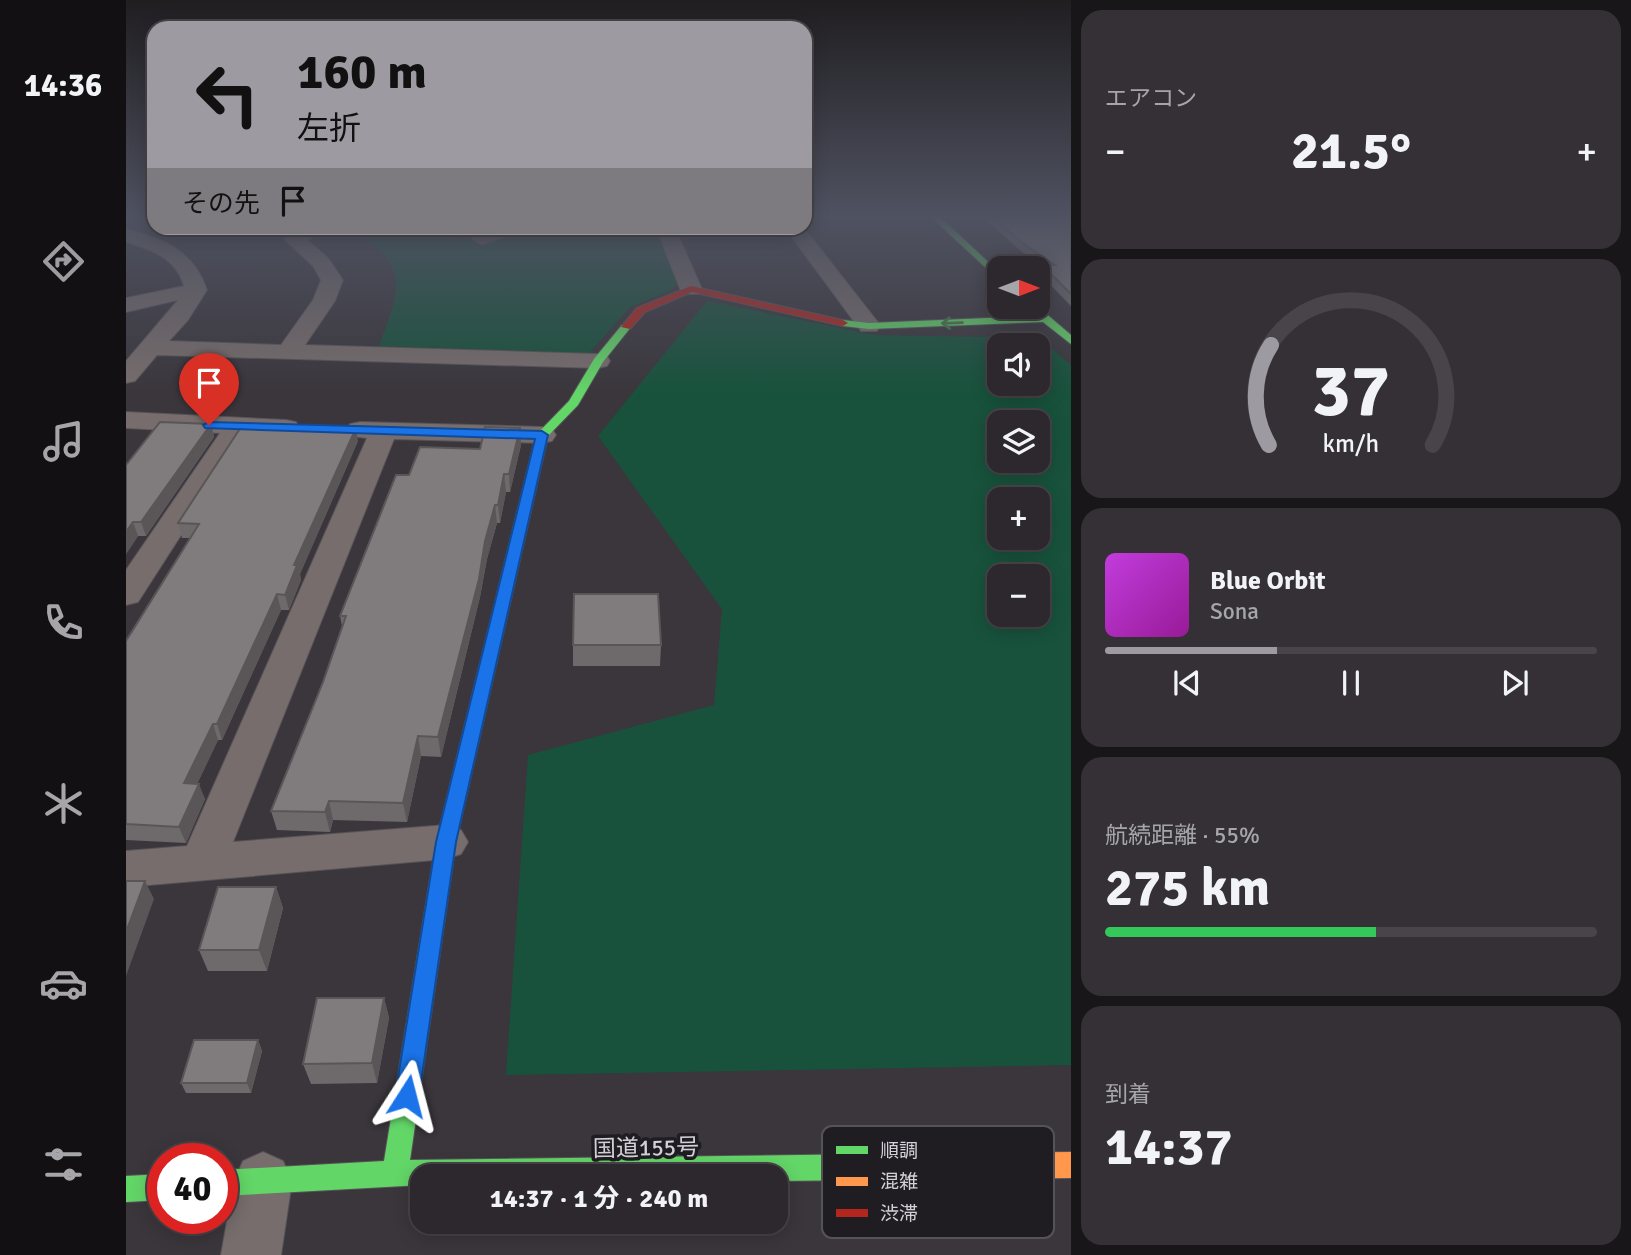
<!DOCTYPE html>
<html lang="ja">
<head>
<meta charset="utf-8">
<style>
	:root { --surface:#2c282d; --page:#343035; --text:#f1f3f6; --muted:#a6a6aa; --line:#484449; --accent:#9e9aa1 }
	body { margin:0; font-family:Signika,"Noto Sans JP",sans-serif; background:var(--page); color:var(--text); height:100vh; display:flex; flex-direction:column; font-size:26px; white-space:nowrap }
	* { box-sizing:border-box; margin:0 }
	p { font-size:23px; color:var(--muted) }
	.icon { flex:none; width:38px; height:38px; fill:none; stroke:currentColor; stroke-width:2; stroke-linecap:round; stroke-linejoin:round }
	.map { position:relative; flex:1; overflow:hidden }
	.sheet { display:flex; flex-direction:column; gap:10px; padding:10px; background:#181619; width:560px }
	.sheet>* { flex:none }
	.banner { position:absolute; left:21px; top:21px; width:665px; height:214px; border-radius:21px; box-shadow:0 4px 18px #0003,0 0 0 2px var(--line); background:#9e9aa1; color:#111; overflow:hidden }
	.needle { width:46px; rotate:90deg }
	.fabs { position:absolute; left:861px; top:256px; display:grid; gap:14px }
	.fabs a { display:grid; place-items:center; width:63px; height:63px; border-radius:14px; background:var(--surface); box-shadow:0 4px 18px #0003,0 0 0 2px var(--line); font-size:35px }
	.speed { position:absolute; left:21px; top:1143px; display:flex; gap:14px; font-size:35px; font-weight:700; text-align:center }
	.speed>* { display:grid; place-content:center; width:91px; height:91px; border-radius:50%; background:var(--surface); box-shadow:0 4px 18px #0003,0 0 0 2px var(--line); line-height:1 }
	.speed .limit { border:10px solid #d22; background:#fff; color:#111 }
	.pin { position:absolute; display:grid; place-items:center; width:60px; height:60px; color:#fff; margin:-72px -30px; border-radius:50% 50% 50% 0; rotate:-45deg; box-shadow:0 0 7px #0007 }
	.pin .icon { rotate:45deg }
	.me { position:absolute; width:77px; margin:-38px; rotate:9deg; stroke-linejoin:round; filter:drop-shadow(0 0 5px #0008) }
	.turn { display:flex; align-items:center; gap:24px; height:147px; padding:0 35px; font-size:32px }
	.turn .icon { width:91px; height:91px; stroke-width:2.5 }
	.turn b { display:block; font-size:49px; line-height:60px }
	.then { display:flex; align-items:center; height:66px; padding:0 35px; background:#0003; gap:14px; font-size:26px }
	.big { font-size:52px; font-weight:700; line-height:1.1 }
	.sheet .tile { flex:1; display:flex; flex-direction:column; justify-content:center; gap:10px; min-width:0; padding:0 24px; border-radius:21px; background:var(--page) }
	.sheet .dial { align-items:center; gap:0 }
	.dial svg { height:182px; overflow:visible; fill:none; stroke:var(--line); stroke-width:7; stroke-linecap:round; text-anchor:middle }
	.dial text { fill:var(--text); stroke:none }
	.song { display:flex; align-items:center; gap:21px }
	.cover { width:84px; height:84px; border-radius:10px; background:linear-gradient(135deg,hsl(290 70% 55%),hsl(300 70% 35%)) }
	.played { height:7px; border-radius:4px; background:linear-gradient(90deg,var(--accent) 35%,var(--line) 35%) }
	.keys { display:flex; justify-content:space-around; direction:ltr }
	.heat { display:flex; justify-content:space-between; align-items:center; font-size:38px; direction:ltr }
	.charge { height:10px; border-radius:5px; background:linear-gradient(90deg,#34c759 55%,var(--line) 0) }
	.trip { position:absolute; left:284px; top:1164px; width:378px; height:70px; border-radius:21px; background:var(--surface); box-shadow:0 4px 18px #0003,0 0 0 2px var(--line); font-weight:700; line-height:70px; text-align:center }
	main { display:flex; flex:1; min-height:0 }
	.tabs { display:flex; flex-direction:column; width:126px; justify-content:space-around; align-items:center; background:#121012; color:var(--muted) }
	.tabs .icon { width:49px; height:49px }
	.tabs .on { color:var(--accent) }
	.tabs b { font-size:32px; color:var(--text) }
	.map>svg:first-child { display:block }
	.green { fill:#18523c; fill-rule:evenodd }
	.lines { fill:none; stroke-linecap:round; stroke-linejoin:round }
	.street-casing { stroke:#565357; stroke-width:2 }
	.fast-casing { stroke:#565357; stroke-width:2 }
	.slow-casing { stroke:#565357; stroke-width:2 }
	.jam-casing { stroke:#565357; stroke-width:2 }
	.street { fill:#776d6c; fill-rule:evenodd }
	.fast { fill:#63d668; fill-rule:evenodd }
	.slow { fill:#ff974d; fill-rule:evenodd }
	.jam { fill:#b3261e; fill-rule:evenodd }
	.wall { fill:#6e6a6c }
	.shaded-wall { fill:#5a5658 }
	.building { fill:#807b7d; stroke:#5a5658; stroke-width:2 }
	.oneway { stroke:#427a45 }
	.route { fill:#1a73e8; stroke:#114b97; stroke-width:2 }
	.labels { text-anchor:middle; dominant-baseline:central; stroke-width:7; stroke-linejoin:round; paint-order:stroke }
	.near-street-label { font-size:23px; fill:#d4d0d7; stroke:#201d22 }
	.key { fill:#201d22; stroke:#565358; stroke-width:2 }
	.key-label { font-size:19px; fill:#d4d0d7 }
</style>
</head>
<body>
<main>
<nav class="tabs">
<b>14:36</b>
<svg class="icon on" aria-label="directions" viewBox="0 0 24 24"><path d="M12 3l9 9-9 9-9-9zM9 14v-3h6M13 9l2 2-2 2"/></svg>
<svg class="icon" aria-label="music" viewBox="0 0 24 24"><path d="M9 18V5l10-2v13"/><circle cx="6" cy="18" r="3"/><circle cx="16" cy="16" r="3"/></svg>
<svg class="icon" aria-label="phone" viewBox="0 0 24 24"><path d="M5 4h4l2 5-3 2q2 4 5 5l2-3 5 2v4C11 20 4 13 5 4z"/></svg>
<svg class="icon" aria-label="climate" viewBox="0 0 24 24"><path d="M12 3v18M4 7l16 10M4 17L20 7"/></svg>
<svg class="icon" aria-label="car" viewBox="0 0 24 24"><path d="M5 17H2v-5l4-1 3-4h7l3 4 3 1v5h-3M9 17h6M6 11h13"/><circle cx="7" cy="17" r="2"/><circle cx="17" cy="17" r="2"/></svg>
<svg class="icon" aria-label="filters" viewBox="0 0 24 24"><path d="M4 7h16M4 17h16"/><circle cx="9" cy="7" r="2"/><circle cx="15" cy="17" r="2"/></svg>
</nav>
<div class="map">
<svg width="945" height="1255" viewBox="0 0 945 1255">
	<rect width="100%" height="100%" fill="#3a363c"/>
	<g class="green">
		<path d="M253,228l103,14 38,-14h135l23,55 -6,7 -42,17 -41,46 -210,-7c15,-44 36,-78 -17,-107z"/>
		<path d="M581,301l168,34 165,3 31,27v700l-565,10 22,-320 186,-50 8,-96 -124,-173zM873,345h39v38h-39zM873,422h39v38h-39zM873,499h39v38h-39zM873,576h39v38h-39z"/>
	</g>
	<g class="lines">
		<defs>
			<g id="street">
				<path d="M177,228h23l-2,4 -17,8 21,18 15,22 -8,21 -30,44 293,9 9,2 3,5 -3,5 -9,2 -441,-13 -22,26 -9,2v-22l52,-61 -52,12v-14l58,-12c-8,-28 -32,-36 -58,-44v-13c37,9 68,22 81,61l-19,30 -19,21 112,4 32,-45 8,-20 -8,-14 -29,-27z"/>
				<polygon points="368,228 394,228 391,232 356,245 346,239 349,235"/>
				<polygon points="530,228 549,228 576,289 573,294 557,294 554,289"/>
				<polygon points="659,228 678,228 751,321 754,326 751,331 735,331"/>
				<polygon points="0,412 160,420 170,422 174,428 170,434 160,436 120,434 12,602 0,605 0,570 94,433 0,428"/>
				<polygon points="234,422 416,427 426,429 430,435 426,441 416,443 268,439 107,842 320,825 335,830 342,842 335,854 320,859 0,887 0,851 61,846 241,438 224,436 220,430 224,424"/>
				<polygon points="137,1152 157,1161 166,1181 155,1255 95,1255 108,1181 117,1161"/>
			</g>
			<g id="fast">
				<polygon points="806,218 815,218 873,272 873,280"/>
				<polygon points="900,306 911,306 945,335 945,344 917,322 743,329 717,326 712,323 717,320 743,323 911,316"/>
				<polygon points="496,325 505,327 477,362 452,405 422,436 330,842 284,1160 829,1153 838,1157 842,1166 838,1175 829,1179 649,1181 649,1176 296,1176 296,1185 96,1196 96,1170 258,1161 310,842 410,435 443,401 468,359"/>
				<polygon points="37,1174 37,1200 0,1202 0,1176"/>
			</g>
			<polygon id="slow" points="945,1152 945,1178 829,1179 820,1175 816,1166 820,1157 829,1153"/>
			<polygon id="jam" points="565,286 717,320 722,323 717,326 566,292 519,312 504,329 495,327 511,308"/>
		</defs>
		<use href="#street" class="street-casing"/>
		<use href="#fast" class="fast-casing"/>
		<use href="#slow" class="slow-casing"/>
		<use href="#jam" class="jam-casing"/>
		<use href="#street" class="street"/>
		<use href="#fast" class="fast"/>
		<use href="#slow" class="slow"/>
		<use href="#jam" class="jam"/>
	</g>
	<g class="wall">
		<polygon points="858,218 945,218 945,306 914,274 916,266 896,252"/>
		<polygon points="85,424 88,437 20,536 12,536 0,554 0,465"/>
		<polygon points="394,428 395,445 384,492 380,492 374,523 371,523 361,559 354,597 315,757 295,756 281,822 207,820 204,832 151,830 145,811 197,682 216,626 214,616 354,449"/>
		<polygon points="232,441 174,574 175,580 163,610 155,610 96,740 92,740 71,784 79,799 60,843 0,840 0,641 64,538 56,538 52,523"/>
		<polygon points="447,645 535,645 534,666 447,666"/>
		<polygon points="150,887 157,908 141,971 82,971 73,950"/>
		<polygon points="258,998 263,1018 251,1083 185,1084 177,1064"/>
		<polygon points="132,1040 136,1051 125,1093 60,1093 55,1083"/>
	</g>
	<g class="shaded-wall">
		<polygon points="85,424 88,437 20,536 15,522"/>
		<polygon points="230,428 232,441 174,574 175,580 163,610 159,595 168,565"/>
		<polygon points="394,428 395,445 384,492 383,474"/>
		<polygon points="378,474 380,492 374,523 372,505"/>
		<polygon points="369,505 371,523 361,559 354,597 315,757 312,737 359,541"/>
		<polygon points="7,522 12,536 0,554 0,532"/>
		<polygon points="151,594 155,610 96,740 91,724"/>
		<polygon points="87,724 92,740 64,799 58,783"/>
		<polygon points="292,736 295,756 281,822 277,803"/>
		<polygon points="73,784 79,799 60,843 53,827"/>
		<polygon points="203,801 207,820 204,832 199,812"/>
		<polygon points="19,881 28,899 0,976 0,932"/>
		<polygon points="150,887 157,908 141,971 133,950"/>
		<polygon points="258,998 263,1018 251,1083 246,1063"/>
		<polygon points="132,1040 136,1051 125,1093 121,1083"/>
	</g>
	<g class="building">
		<polygon points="868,218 945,218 945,294 916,265 929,265 898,244"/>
		<polygon points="34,422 85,424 15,522 7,522 0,532 0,465"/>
		<polygon points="117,424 230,428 168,565 171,565 159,595 151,594 91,724 87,724 58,783 73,784 53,827 0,824 0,641 73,524 52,523"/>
		<polygon points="359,427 394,428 383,474 378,474 372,505 369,505 359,541 353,579 312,737 292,736 277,803 203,801 199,812 145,811 197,682 220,616 214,616 270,475 283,475 294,447 354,449"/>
		<polygon points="448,594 532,594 535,645 447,645"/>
		<polygon points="0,881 19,881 0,932"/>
		<polygon points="92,887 150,887 133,950 73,950"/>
		<polygon points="191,998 258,998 246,1063 177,1064"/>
		<polygon points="68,1040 132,1040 121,1083 55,1083"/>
	</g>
	<defs><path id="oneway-shaft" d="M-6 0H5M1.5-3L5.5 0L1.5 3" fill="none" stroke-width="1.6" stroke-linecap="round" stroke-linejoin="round" transform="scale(1.75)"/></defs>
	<use class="oneway" href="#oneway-shaft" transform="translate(826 323) rotate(178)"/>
	<linearGradient id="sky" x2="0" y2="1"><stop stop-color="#201e21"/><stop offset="0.55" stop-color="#4f5261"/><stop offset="1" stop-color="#4f5261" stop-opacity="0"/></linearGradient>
	<rect width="945" height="394" fill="url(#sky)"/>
	<polygon class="route" points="83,422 416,431 422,435 330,842 293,1096 290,1105 281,1108 272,1105 269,1096 310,842 409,439 79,428 77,425"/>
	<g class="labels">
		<g class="near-street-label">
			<text transform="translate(520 1148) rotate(-1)">国道155号</text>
		</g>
	</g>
	<rect x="696" y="1126" width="232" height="112" rx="10" class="key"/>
	<rect x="710" y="1146" width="32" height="8" fill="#63d668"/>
	<rect x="710" y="1177" width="32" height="9" fill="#ff974d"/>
	<rect x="710" y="1209" width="32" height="8" fill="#b3261e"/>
	<g class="key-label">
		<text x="754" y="1157">順調</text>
		<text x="754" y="1188">混雑</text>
		<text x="754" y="1220">渋滞</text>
	</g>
</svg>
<div class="fabs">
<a><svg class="needle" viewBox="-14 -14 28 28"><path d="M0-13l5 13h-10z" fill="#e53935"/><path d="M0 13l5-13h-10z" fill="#a6a6aa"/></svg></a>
<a><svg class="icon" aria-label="sound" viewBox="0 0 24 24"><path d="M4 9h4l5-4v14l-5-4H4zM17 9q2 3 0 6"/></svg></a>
<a><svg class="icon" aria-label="layers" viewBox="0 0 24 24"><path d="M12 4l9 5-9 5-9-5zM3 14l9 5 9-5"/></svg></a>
<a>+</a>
<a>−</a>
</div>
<div class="speed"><div class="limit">40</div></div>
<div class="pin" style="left:83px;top:425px;background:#d93025"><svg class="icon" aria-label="arrive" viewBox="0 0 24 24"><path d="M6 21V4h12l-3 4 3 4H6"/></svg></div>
<svg class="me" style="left:281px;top:1096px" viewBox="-20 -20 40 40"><path d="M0-17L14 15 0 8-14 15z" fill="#1a73e8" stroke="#fff" stroke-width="4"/></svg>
<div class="trip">14:37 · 1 分 · 240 m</div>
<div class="banner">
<div class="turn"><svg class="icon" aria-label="left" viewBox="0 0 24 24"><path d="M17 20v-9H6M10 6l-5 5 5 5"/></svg><div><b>160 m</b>左折</div></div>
<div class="then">その先<svg class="icon" aria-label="arrive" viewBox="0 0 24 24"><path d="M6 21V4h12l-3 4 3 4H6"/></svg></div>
</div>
</div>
<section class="sheet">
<div class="tile"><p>エアコン</p>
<div class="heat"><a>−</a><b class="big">21.5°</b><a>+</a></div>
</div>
<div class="tile dial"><svg viewBox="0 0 100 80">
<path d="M14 69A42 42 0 1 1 86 69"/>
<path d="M14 69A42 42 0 0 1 15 25" stroke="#9e9aa1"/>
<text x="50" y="56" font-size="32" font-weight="700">37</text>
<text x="50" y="72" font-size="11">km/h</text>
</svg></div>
<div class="tile">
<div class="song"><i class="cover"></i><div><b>Blue Orbit</b><p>Sona</p></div></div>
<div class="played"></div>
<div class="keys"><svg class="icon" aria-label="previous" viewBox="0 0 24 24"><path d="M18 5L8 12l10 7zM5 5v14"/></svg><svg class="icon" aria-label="pause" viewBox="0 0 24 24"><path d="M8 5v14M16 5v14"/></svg><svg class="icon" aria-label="next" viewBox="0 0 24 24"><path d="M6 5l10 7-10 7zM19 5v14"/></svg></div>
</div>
<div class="tile"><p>航続距離 · 55%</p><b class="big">275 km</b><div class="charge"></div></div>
<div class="tile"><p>到着</p><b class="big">14:37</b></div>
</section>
</main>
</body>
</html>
